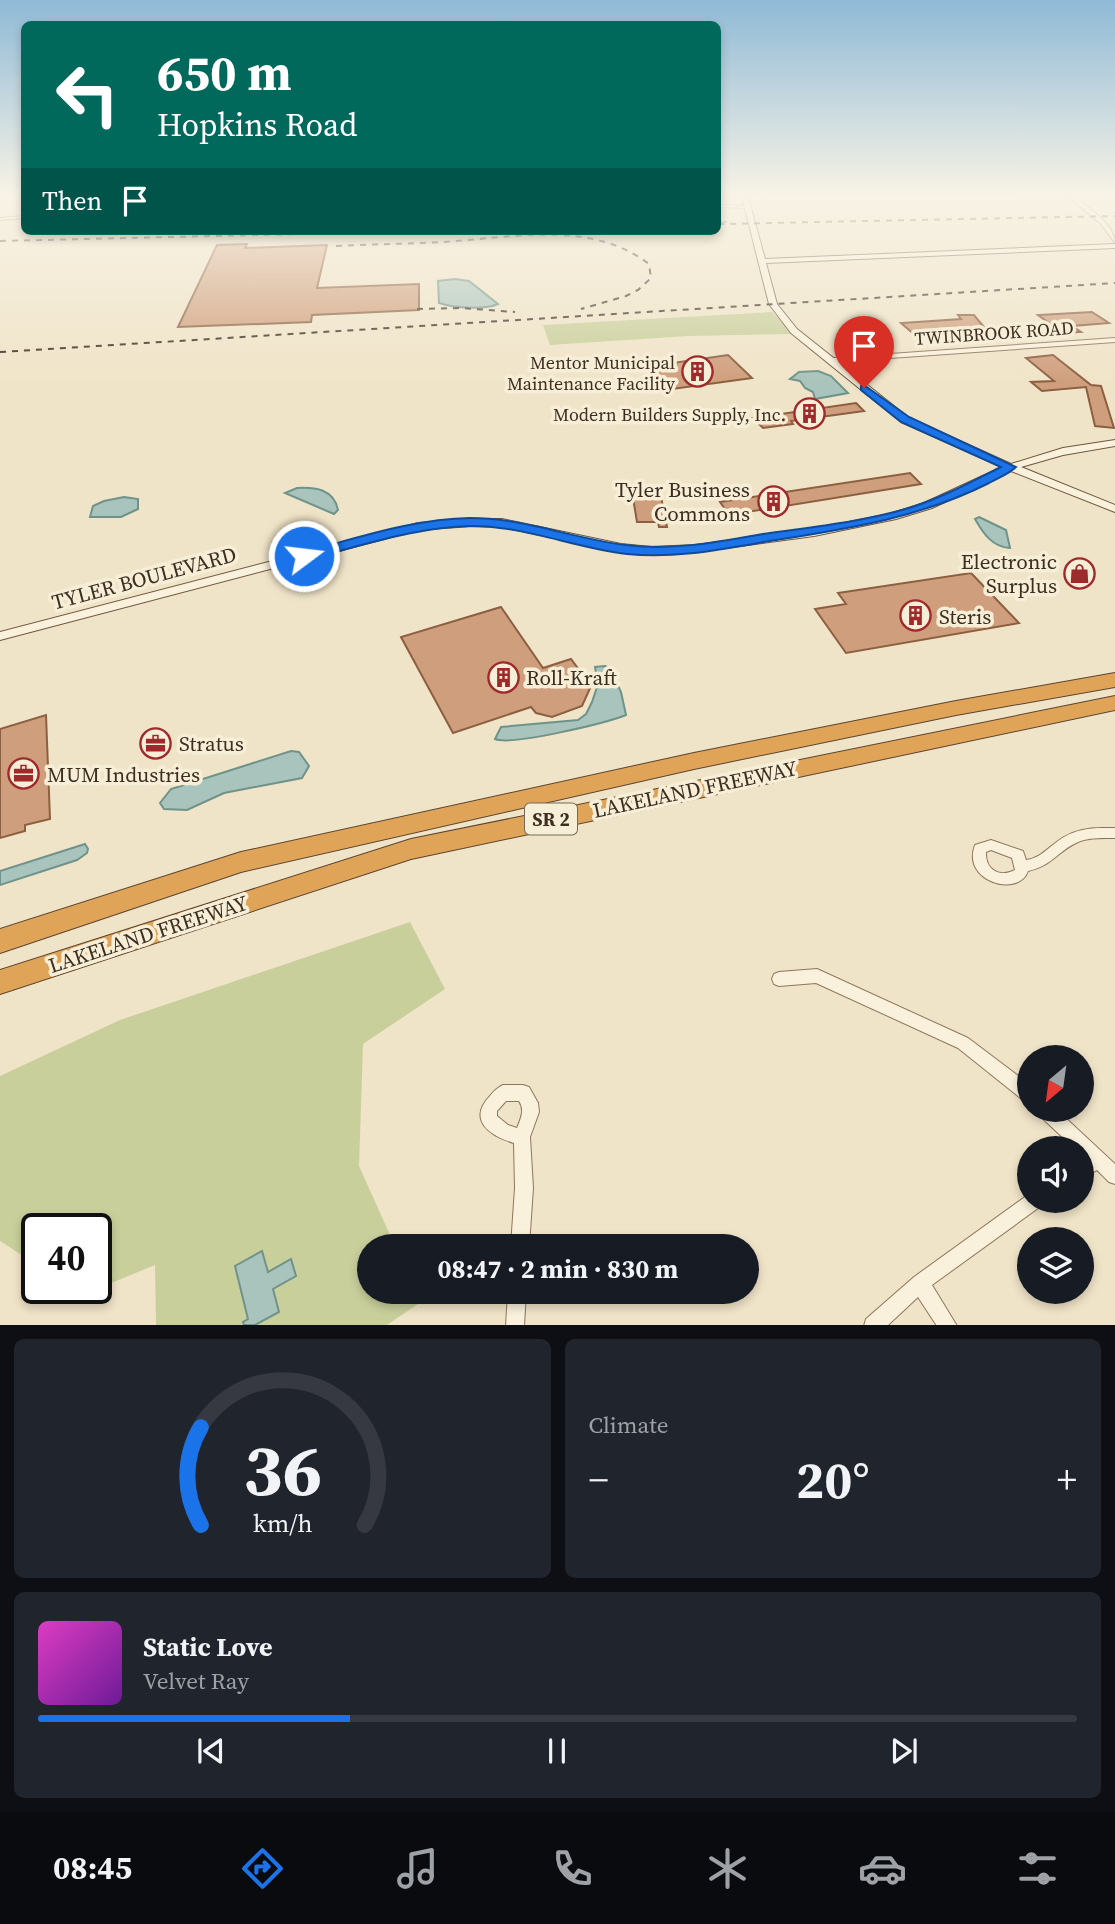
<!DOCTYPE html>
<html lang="en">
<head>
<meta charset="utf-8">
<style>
	:root { --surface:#171b24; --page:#20242c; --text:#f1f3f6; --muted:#9ea1a6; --line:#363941; --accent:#1a73e8 }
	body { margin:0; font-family:"Source Serif 4",serif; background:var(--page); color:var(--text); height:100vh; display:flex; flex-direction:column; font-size:26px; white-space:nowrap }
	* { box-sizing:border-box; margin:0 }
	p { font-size:23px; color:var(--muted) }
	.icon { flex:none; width:38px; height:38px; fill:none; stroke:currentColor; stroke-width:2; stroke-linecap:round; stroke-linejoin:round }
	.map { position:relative; height:1325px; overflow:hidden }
	.sheet { display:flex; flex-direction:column; gap:14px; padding:14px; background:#0d0f14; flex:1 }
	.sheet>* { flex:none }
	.guide { position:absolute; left:21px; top:21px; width:700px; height:214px; border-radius:10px; box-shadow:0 4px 10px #0003; background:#00695c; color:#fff; overflow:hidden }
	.needle { width:46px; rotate:209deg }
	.controls { position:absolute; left:1017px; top:1045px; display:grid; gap:14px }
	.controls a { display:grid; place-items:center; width:77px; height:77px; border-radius:50%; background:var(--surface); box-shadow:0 4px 10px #0003; font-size:35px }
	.speed { position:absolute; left:21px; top:1213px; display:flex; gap:14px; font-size:35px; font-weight:700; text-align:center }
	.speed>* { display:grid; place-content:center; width:91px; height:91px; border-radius:50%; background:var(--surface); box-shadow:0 4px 10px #0003; line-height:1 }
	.speed .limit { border:4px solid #111; border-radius:10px; background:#fff; color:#111 }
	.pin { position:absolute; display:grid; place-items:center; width:60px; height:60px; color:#fff; margin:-72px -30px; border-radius:50% 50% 50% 0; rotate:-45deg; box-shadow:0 0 7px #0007 }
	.pin .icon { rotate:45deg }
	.me { position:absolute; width:77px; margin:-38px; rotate:75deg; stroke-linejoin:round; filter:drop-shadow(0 0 5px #0008) }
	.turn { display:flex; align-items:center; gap:24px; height:147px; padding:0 21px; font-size:32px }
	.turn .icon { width:91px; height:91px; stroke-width:2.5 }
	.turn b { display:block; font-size:49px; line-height:60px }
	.then { display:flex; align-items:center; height:66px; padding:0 21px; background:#0003; gap:14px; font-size:26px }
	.big { font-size:52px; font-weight:700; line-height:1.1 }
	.sheet .card { flex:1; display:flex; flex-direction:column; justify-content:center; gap:10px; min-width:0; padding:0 24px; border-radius:10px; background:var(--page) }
	.sheet .dial { align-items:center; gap:0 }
	.dial svg { height:182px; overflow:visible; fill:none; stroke:var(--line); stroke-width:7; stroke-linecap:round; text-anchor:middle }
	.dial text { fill:var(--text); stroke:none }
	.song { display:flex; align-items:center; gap:21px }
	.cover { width:84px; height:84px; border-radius:10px; background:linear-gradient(135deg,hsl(310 70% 55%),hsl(280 70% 35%)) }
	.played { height:7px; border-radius:4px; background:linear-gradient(90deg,var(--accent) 30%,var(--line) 30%) }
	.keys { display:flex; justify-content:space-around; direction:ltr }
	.heat { display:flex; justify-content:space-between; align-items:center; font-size:38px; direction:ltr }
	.sheet .tiles { flex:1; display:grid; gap:14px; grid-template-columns:1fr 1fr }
	.card:last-child { grid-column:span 2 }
	.trip { position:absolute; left:357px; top:1234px; width:402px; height:70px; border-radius:35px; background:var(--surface); box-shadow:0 4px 10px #0003; font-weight:700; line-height:70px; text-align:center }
	.menu { display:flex; height:112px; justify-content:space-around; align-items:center; background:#090b0e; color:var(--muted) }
	.menu .icon { width:49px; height:49px }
	.menu .current { color:var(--accent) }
	.menu b { font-size:32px; color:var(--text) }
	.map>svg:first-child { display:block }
	.green { fill:#c9cf9b }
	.water { fill:#a9c4bc; stroke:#6f938a; stroke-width:2 }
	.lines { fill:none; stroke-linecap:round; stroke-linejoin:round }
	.stream { stroke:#6f938a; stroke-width:2 }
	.building { fill:#cf9f7d; stroke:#8d5f41; stroke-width:2 }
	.street-casing { stroke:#8d765c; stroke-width:2 }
	.secondary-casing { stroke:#6f573f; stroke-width:2 }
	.highway-casing { stroke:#5b4430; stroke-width:2 }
	.street { fill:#faf1dc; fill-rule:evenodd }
	.secondary { fill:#faf1dc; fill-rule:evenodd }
	.highway { fill:#e0a458; fill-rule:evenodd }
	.rail { stroke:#3d2e20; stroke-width:2; stroke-dasharray:6 6; stroke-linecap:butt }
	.route { fill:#1a73e8; stroke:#114b97; stroke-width:2 }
	.labels { text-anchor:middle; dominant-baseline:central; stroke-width:7; stroke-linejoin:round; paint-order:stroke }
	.far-street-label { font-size:18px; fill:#3d2e20; stroke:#f7eed8 }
	.far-poi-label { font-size:18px; fill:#3d2e20; stroke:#f7eed8; text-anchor:end }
	.shield { fill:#f7eed8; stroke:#756857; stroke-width:2 }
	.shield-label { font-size:19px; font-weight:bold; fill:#3d2e20 }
	.poi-label { font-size:21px; fill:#3d2e20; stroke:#f7eed8; text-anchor:start }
	.street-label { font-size:21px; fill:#3d2e20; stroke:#f7eed8 }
</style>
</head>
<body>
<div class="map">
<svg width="1115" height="1326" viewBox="0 0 1115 1326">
	<rect width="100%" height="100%" fill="#f0e4c8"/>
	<g class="green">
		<polygon points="772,312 793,334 688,336 550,345 543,325"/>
		<polygon points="410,922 445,989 363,1044 359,1166 395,1246 369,1246 369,1292 416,1292 421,1302 387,1325 156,1325 155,1265 82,1295 72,1288 96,1288 96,1228 37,1228 37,1265 0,1241 0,1076 120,1020"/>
	</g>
	<g class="water">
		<path d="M455,279l14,2 29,23c-13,6 -44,4 -59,-1l-1,-22z"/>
		<polygon points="818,371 831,376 848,393 815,399 813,392 805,388 800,381 790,379 799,372"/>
		<path d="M297,488c18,-1 37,1 41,22l-4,4 -49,-21z"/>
		<polygon points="124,497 138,499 138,509 121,517 90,517 93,506 104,501"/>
		<path d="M979,517l27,13 4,18c-18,-1 -27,-15 -35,-29z"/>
		<path d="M605,666l5,2 11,24 5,23c-20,8 -115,31 -131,24l6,-12 77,-7 8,-6 6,-12 6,-18 -3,-17z"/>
		<polygon points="291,751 299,752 309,766 302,778 224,793 187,810 164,809 160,803 171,789"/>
		<polygon points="85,844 88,849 87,853 77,860 0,885 0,871"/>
		<polygon points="262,1251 268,1272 291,1259 296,1276 273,1289 279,1312 255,1325 244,1325 243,1322 248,1319 235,1266"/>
	</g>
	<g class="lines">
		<polyline class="stream" points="718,222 726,222"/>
	</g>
	<g class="building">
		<polygon points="247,244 245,248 327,245 317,288 419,284 419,310 312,315 311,322 178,327 217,245"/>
		<polygon points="1092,312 1109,323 1072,326 1081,332 1063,333 1038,315"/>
		<polygon points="958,315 974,315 994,339 975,339 970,332 916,336 901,323 961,319"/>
		<polygon points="728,355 752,378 665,390 645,367"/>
		<polygon points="1053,355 1091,385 1101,386 1114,428 1095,426 1086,387 1042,391 1031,382 1054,381 1026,358"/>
		<polygon points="856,403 864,411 791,421 793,424 763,428 753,418"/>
		<polygon points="910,473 921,484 729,515 720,502"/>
		<polygon points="661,497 667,527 659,527 658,522 637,522 633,498"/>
		<polygon points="971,573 1019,623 846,653 815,609 846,604 838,593"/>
		<polygon points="501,607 543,668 571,659 591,686 582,706 552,717 536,713 531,707 453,733 401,637"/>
		<polygon points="46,715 50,819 25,825 25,831 0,838 0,729"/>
	</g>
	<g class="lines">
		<defs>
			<g id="street">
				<path d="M1069,197h6c14,12 39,26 40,46l-14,-19z"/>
				<polygon points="718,205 747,206 749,207 747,208 718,207"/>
				<polygon points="24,216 24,218 0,220 0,218"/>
				<polygon points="1115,338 1115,342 833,362 830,360 833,358"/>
				<path d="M1102,828h13v10c-13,0 -27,-1 -39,5 -19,9 -24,23 -48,28 -9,27 -67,11 -53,-26l16,-5 32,11 3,9c16,-2 24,-15 38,-23 12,-7 25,-9 38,-9zM991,850l21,8 3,12c-15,8 -30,0 -29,-18z"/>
				<polygon points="817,969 968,1038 1029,1084 1029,1102 1023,1100 958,1048 816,983 779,986 774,984 772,979 774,974 779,972"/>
				<path d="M503,1085h20l6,2 9,16 1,9 -9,25 3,51 -4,58h-18l4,-58 -1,-45c-24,-7 -47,-23 -24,-47 4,-5 7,-8 13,-11zM506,1101h13c6,9 2,17 -2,27l-9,-3 -11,-9v-5z"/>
				<polygon points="1038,1110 1057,1110 1115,1164 1115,1184 1109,1182 1097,1170 1082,1178 1082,1161 1085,1159 1082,1155 1082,1148 1074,1148 1040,1116"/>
				<polygon points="1029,1194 1029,1200 1043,1200 1041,1206 932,1285 957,1326 937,1326 918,1297 887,1326 864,1326 866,1319 914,1277"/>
				<polygon points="508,1292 526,1292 524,1326 506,1326"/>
			</g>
			<polygon id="secondary" points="742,197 748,197 765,259 1115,244 1115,248 766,263 777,304 797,329 909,418 1011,464 1063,448 1115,440 1115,446 1063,455 1021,467 1115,505 1115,512 1011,471 932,508 896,519 814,536 696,552 651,554 621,552 502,527 471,526 418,530 0,640 0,632 418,523 471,519 502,519 621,544 651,547 696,545 814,529 889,514 924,503 1002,467 901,422 791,333 769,304"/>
			<g id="highway">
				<polygon points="1115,673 1115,687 956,715 694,769 241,872 0,953 0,929 241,852 694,753 956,701"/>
				<polygon points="1115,696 1115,710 411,859 0,994 0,970 411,839"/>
			</g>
		</defs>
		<use href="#street" class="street-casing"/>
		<use href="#secondary" class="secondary-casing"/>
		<use href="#highway" class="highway-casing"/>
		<use href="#street" class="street"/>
		<use href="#secondary" class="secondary"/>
		<use href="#highway" class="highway"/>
		<g class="rail">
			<polyline points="718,224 1115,216"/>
			<polyline points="0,241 428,231"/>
			<path d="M336,246c36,-2 71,-2 107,-4 68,-4 147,-23 206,22l2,14 -13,12 -12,6 -45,13"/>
			<polyline points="417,309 462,308 515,312"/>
			<polyline points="0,352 1115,283"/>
		</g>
	</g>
	<linearGradient id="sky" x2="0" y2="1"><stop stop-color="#8fbad6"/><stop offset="0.51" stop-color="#f8f3e6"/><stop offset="1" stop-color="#f8f3e6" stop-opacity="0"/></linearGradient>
	<rect width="1115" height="383" fill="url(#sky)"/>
	<path class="route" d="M864,385l45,32 107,50c-7,7 -18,11 -27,16 -69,35 -143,46 -219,58 -47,8 -95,18 -143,13 -53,-6 -101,-28 -156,-28 -57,1 -112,21 -167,34l-6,-4 2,-3c55,-14 112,-34 170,-35 56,0 103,21 156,27 46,6 92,-3 137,-11 48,-7 99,-12 146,-26 32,-10 62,-26 92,-41l-100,-45 -40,-32v-4z"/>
	<defs>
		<symbol id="building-ring" viewBox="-11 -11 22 22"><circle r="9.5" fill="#f7eed8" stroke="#9e2a2b" stroke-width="1.5"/><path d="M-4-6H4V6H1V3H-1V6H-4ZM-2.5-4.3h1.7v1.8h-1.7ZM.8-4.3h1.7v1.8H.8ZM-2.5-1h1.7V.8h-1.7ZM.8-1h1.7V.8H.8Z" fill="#9e2a2b"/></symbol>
		<symbol id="shop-ring" viewBox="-11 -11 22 22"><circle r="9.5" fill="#f7eed8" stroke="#9e2a2b" stroke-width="1.5"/><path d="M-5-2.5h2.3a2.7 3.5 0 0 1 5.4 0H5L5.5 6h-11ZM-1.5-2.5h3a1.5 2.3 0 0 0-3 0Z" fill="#9e2a2b"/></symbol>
		<symbol id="office-ring" viewBox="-11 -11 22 22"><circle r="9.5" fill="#f7eed8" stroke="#9e2a2b" stroke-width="1.5"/><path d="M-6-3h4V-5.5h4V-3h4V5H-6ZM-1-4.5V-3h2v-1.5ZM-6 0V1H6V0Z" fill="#9e2a2b"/></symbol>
	</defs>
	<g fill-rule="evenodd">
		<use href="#building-ring" x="680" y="354" width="35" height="35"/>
		<use href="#building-ring" x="792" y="396" width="35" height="35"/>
		<use href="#building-ring" x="756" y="484" width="35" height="35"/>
		<use href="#shop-ring" x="1062" y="556" width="35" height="35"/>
		<use href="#building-ring" x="898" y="598" width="35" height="35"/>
		<use href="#building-ring" x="486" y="660" width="35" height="35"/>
		<use href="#office-ring" x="138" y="726" width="35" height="35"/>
		<use href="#office-ring" x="6" y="756" width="35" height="35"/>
	</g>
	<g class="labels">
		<g class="far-street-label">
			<text transform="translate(994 333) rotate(-4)">TWINBROOK ROAD</text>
		</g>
		<g class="far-poi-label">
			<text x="675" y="362">Mentor Municipal<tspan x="675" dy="21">Maintenance Facility</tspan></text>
			<text x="786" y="414">Modern Builders Supply, Inc.</text>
		</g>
		<rect class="shield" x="525" y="803.5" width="52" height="31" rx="5"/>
		<g class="shield-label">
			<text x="551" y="819">SR 2</text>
		</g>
		<g class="poi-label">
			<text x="750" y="489" text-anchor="end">Tyler Business<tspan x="750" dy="24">Commons</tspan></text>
			<text x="1057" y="561" text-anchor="end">Electronic<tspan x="1057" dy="24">Surplus</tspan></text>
			<text x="939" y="616">Steris</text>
			<text x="526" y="677">Roll-Kraft</text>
			<text x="179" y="743">Stratus</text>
			<text x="47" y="774">MUM Industries</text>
		</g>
		<g class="street-label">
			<text transform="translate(144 578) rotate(-15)">TYLER BOULEVARD</text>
			<text transform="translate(695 789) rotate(-12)">LAKELAND FREEWAY</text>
			<text transform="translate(148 934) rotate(-18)">LAKELAND FREEWAY</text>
		</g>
	</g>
</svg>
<div class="controls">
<a><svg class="needle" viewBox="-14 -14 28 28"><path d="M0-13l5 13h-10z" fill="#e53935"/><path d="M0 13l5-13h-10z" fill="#9ea1a6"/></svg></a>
<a><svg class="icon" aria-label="sound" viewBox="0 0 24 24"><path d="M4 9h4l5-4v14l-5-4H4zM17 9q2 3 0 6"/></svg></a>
<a><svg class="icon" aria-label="layers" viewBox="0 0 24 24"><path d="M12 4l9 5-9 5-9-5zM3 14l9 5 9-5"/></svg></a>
</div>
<div class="speed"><div class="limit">40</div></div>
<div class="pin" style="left:864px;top:388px;background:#d93025"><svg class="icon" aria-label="arrive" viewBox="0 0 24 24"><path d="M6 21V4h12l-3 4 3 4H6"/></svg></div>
<svg class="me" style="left:304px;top:556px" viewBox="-20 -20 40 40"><circle r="17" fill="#1a73e8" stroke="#fff" stroke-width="3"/><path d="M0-11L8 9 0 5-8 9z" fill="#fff"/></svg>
<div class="trip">08:47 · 2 min · 830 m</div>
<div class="guide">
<div class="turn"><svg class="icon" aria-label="left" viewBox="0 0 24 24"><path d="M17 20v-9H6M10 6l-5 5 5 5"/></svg><div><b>650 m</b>Hopkins Road</div></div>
<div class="then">Then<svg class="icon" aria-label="arrive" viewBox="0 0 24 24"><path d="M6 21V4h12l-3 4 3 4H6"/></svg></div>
</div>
</div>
<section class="sheet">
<div class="tiles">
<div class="card dial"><svg viewBox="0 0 100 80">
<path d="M14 69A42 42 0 1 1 86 69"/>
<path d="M14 69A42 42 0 0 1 14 26" stroke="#1a73e8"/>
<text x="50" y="56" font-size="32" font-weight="700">36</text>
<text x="50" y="72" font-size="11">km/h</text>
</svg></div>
<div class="card"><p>Climate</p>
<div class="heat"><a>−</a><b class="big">20°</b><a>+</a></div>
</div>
<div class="card">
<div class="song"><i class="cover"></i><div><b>Static Love</b><p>Velvet Ray</p></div></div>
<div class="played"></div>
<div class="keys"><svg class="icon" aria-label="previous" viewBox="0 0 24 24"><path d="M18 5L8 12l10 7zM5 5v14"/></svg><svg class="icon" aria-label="pause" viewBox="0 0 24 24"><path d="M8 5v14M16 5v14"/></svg><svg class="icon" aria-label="next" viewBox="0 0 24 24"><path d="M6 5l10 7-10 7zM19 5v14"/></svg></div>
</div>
</div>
</section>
<nav class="menu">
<b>08:45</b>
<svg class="icon current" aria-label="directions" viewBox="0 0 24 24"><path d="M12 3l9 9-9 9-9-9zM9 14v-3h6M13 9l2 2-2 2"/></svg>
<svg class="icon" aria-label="music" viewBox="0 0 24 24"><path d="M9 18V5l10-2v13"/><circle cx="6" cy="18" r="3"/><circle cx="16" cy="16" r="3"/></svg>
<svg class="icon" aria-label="phone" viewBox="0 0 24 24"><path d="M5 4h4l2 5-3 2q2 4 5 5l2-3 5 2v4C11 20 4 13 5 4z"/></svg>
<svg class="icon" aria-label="climate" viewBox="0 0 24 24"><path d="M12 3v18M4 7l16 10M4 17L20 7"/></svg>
<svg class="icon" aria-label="car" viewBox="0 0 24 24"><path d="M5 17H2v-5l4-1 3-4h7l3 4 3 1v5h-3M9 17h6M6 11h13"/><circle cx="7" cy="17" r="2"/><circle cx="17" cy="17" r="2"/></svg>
<svg class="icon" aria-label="filters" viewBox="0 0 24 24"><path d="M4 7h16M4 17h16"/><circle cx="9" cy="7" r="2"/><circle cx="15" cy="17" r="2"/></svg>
</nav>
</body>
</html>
